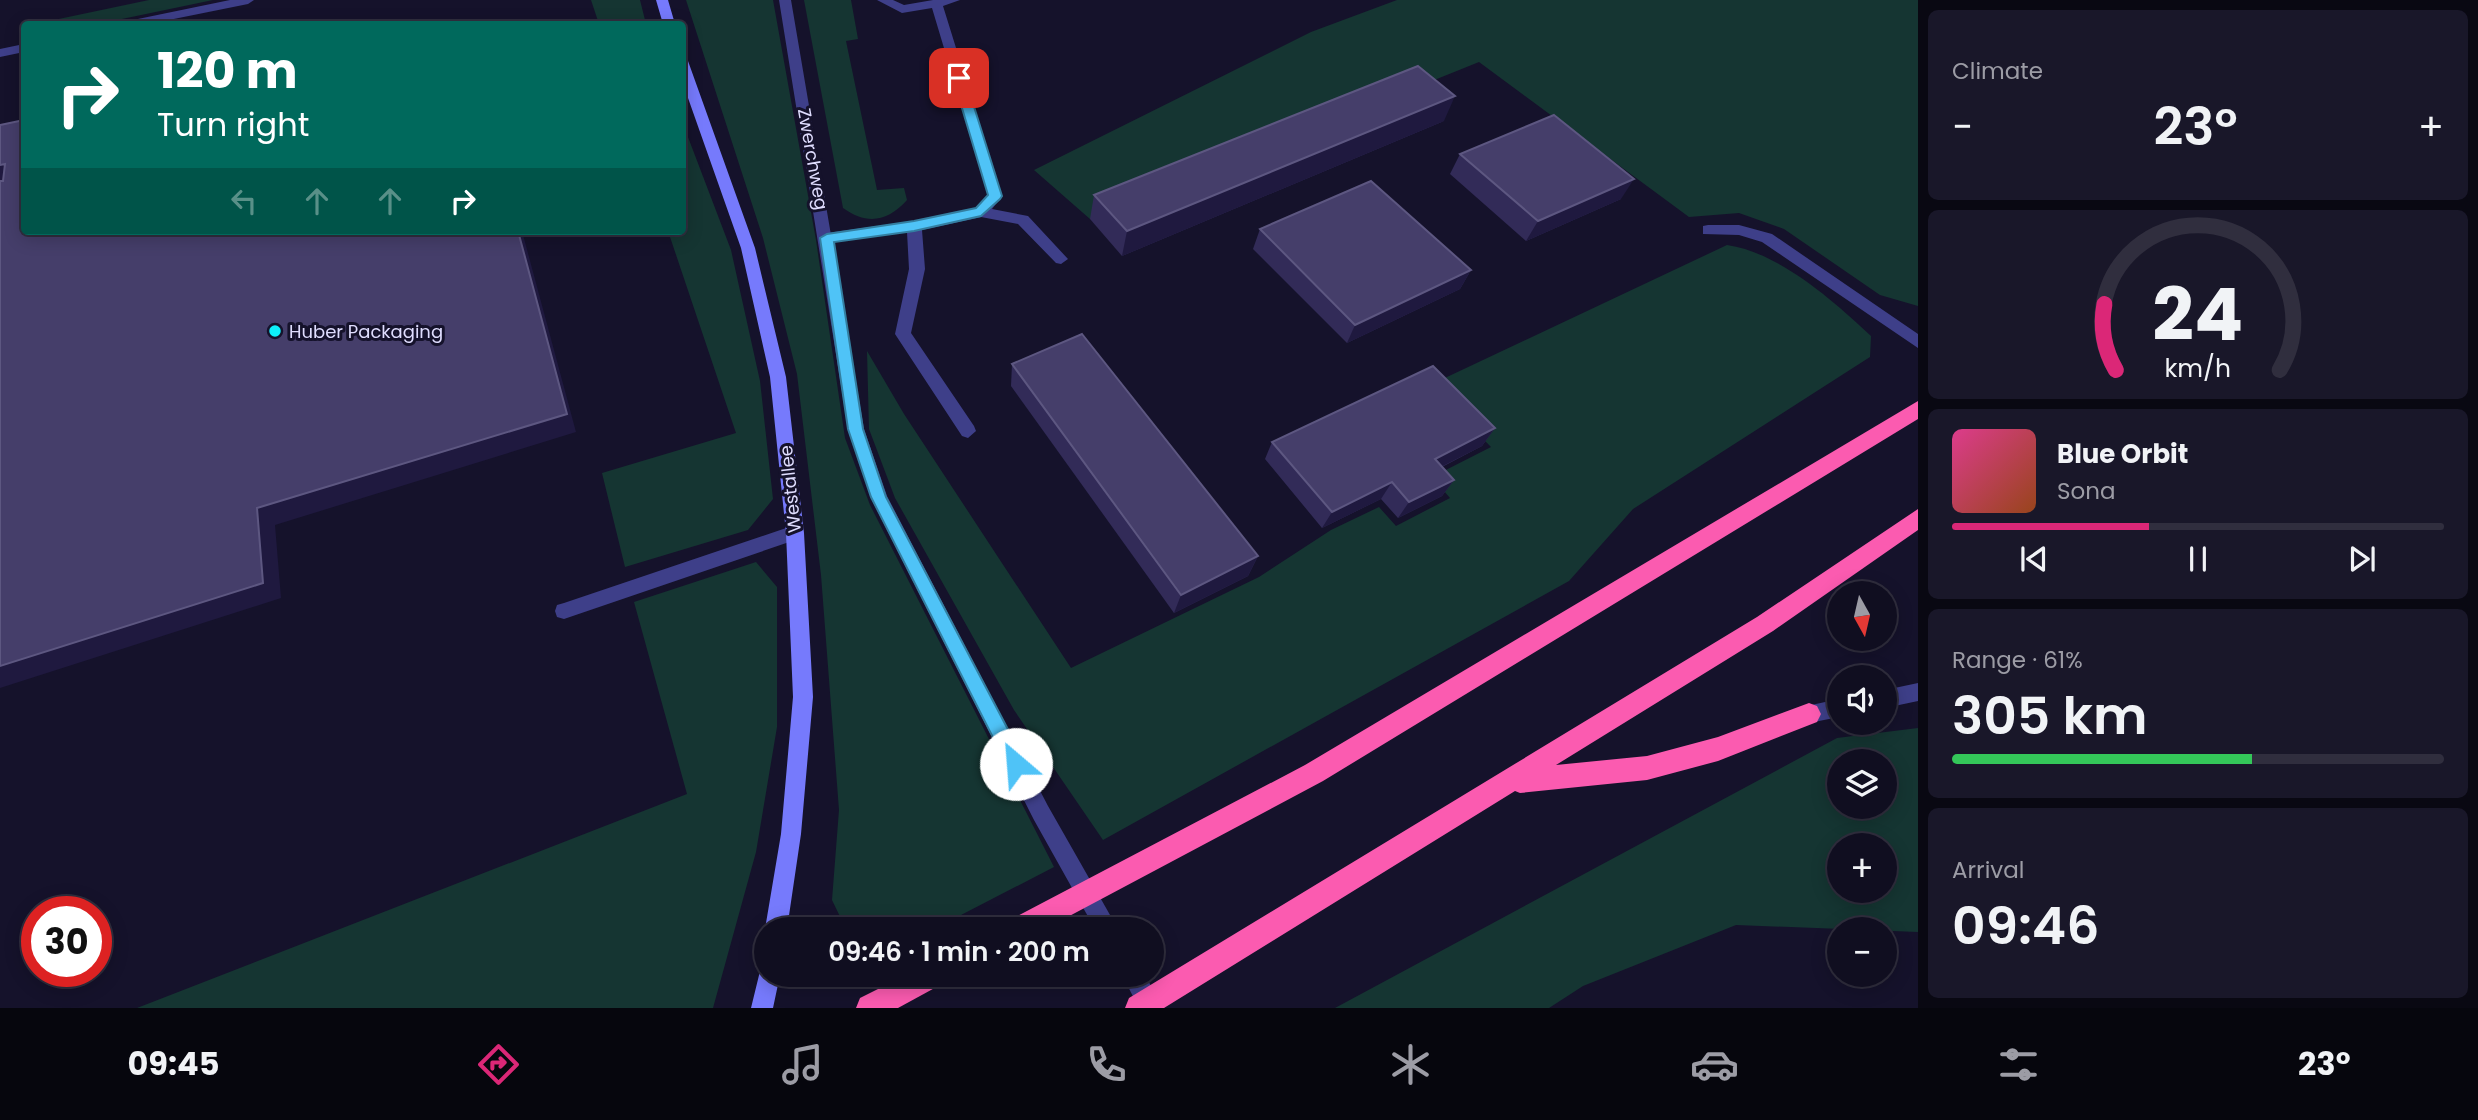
<!DOCTYPE html>
<html lang="en">
<head>
<meta charset="utf-8">
<style>
	:root { --surface:#100e20; --page:#191729; --text:#f1f3f6; --muted:#9c9ca5; --line:#302e3e; --accent:#db2777 }
	body { margin:0; font-family:Poppins,sans-serif; background:var(--page); color:var(--text); height:100vh; display:flex; flex-direction:column; font-size:26px; white-space:nowrap }
	* { box-sizing:border-box; margin:0 }
	p { font-size:23px; color:var(--muted) }
	.icon { flex:none; width:38px; height:38px; fill:none; stroke:currentColor; stroke-width:2; stroke-linecap:round; stroke-linejoin:round }
	.map { position:relative; flex:1; overflow:hidden }
	.side { display:flex; flex-direction:column; gap:10px; padding:10px; background:#090812; width:560px }
	.side>* { flex:none }
	.banner { position:absolute; left:21px; top:21px; width:665px; height:214px; border-radius:7px; box-shadow:0 4px 18px #0003,0 0 0 2px var(--line); background:#00695c; color:#fff; overflow:hidden }
	.needle { width:46px; rotate:172deg }
	.buttons { position:absolute; left:1827px; top:581px; display:grid; gap:14px }
	.buttons a { display:grid; place-items:center; width:70px; height:70px; border-radius:50%; background:var(--surface); box-shadow:0 4px 18px #0003,0 0 0 2px var(--line); font-size:35px }
	.speed { position:absolute; left:21px; top:896px; display:flex; gap:14px; font-size:35px; font-weight:700; text-align:center }
	.speed>* { display:grid; place-content:center; width:91px; height:91px; border-radius:50%; background:var(--surface); box-shadow:0 4px 18px #0003,0 0 0 2px var(--line); line-height:1 }
	.speed .limit { border:10px solid #d22; background:#fff; color:#111 }
	.pin { position:absolute; display:grid; place-items:center; width:60px; height:60px; color:#fff; margin:-30px; border-radius:14px; box-shadow:0 4px 10px #0006 }
	.me { position:absolute; width:77px; margin:-38px; rotate:333deg; stroke-linejoin:round; filter:drop-shadow(0 0 5px #0008) }
	.turn { display:flex; align-items:center; gap:24px; height:147px; padding:0 21px; font-size:32px }
	.turn .icon { width:91px; height:91px; stroke-width:2.5 }
	.turn b { display:block; font-size:49px; line-height:60px }
	.lanes { display:flex; align-items:center; height:66px; padding:0 21px; background:#0003; justify-content:center; gap:35px; direction:ltr }
	.lanes .off { opacity:.35 }
	.big { font-size:52px; font-weight:600; line-height:1.1 }
	.side .card { flex:1; display:flex; flex-direction:column; justify-content:center; gap:10px; min-width:0; padding:0 24px; border-radius:10px; background:var(--page) }
	.side .dial { align-items:center; gap:0 }
	.dial svg { height:182px; overflow:visible; fill:none; stroke:var(--line); stroke-width:7; stroke-linecap:round; text-anchor:middle }
	.dial text { fill:var(--text); stroke:none }
	.song { display:flex; align-items:center; gap:21px }
	.cover { width:84px; height:84px; border-radius:10px; background:linear-gradient(135deg,hsl(330 70% 55%),hsl(20 70% 35%)) }
	.played { height:7px; border-radius:4px; background:linear-gradient(90deg,var(--accent) 40%,var(--line) 40%) }
	.keys { display:flex; justify-content:space-around; direction:ltr }
	.heat { display:flex; justify-content:space-between; align-items:center; font-size:38px; direction:ltr }
	.charge { height:10px; border-radius:5px; background:linear-gradient(90deg,#34c759 61%,var(--line) 0) }
	.trip { position:absolute; left:754px; top:917px; width:410px; height:70px; border-radius:35px; background:var(--surface); box-shadow:0 4px 18px #0003,0 0 0 2px var(--line); font-weight:600; line-height:70px; text-align:center }
	.menu { display:flex; height:112px; justify-content:space-around; align-items:center; background:#06060d; color:var(--muted) }
	.menu .icon { width:49px; height:49px }
	.menu .current { color:var(--accent) }
	.menu b { font-size:32px; color:var(--text) }
	main { display:flex; flex:1; min-height:0 }
	.map>svg:first-child { display:block }
	.green { fill:#153532; fill-rule:evenodd }
	.lines { fill:none; stroke-linecap:round; stroke-linejoin:round }
	.service { fill:#3e3f89; fill-rule:evenodd }
	.minor { fill:#3e3f89; fill-rule:evenodd }
	.secondary { fill:#767afc; fill-rule:evenodd }
	.motorway { fill:#fb5bb0; fill-rule:evenodd }
	.wall { fill:#322b58 }
	.shaded-wall { fill:#1f193f }
	.building { fill:#453e6a; stroke:#5d5781; stroke-width:2 }
	.route { fill:#4fc3f7; stroke:#337fa1; stroke-width:2 }
	.poi-dot { fill:#0eeffa; stroke:#15122b; stroke-width:2.5 }
	.labels { text-anchor:middle; dominant-baseline:central; stroke-width:6; stroke-linejoin:round; paint-order:stroke }
	.street-label { font-size:18px; fill:#dfddfe; stroke:#15122b }
	.poi-label { font-size:18px; fill:#dfddfe; stroke:#15122b; text-anchor:start }
</style>
</head>
<body>
<main>
<div class="map">
<svg width="1918" height="1008" viewBox="0 0 1918 1008">
	<rect width="100%" height="100%" fill="#15122b"/>
	<g class="green">
		<polygon points="149,0 213,0 98,24 35,24"/>
		<polygon points="591,0 640,0 646,24 599,24"/>
		<polygon points="686,0 773,0 816,240 845,438 870,505 1054,867 934,929 846,929 832,900 839,810 821,575 797,374 763,238"/>
		<path d="M804,0h47l7,39 -12,2 31,149 27,-2 3,12c-20,22 -40,25 -64,8z"/>
		<polygon points="1397,0 1918,0 1918,306 1880,295 1784,229 1739,213 1689,217 1479,62 1090,219 1034,170 1311,32"/>
		<polygon points="683,124 731,250 760,381 773,499 748,530 625,567 602,473 736,433 668,231 682,231"/>
		<path d="M1727,245c51,7 107,56 144,91l-1,21 -237,152 -64,72 -466,259 -89,-130 -119,-212 -26,-69 -2,-78 37,63 167,254 188,-91 72,-47 48,-23 17,19 54,-28 -18,-21 59,-30 -61,-62z"/>
		<polygon points="756,562 777,587 777,727 756,852 713,1008 137,1008 687,794 634,602"/>
		<path d="M1918,728v204l-182,-7 -153,61 -34,22h-214l502,-270zM1839,761h46v46h-46zM1839,845h46v46h-46z"/>
	</g>
	<g class="lines">
		<g class="service">
			<polygon points="877,0 893,0 904,5 933,0 960,0 943,6 1002,196 992,209 1028,216 1068,259 1061,264 1056,263 1018,224 981,217 922,230 925,269 911,333 974,426 976,431 968,438 962,436 895,334 909,269 907,232 827,243 820,238 827,233 914,221 976,208 988,195 932,8 902,13"/>
			<polygon points="1708,225 1739,225 1772,234 1918,334 1918,348 1762,242 1739,235 1703,234 1703,226"/>
			<polygon points="795,525 801,528 804,533 801,538 564,619 557,617 555,611 557,605 564,603"/>
			<polygon points="1918,683 1918,701 1885,708 1885,690"/>
			<polygon points="1839,699 1839,717 1809,723 1802,721 1799,714 1802,707"/>
		</g>
		<g class="minor">
			<polygon points="230,0 254,0 248,4 149,24 127,24 133,20"/>
			<polygon points="779,0 791,0 864,429 887,496 1048,806 1118,929 1095,929 1034,820 873,502 848,429"/>
			<polygon points="24,44 24,52 0,57 0,49"/>
			<polygon points="1122,975 1145,975 1163,1008 1139,1008"/>
		</g>
		<g class="secondary">
			<polygon points="656,0 668,0 675,24 663,24"/>
			<polygon points="682,57 688,61 755,248 786,377 804,533 813,697 801,834 787,929 766,929 766,933 765,929 781,834 793,697 786,533 770,377 741,248 682,81"/>
			<polygon points="766,965 766,975 780,975 773,1008 751,1008 761,967"/>
		</g>
		<g class="motorway">
			<polygon points="1918,401 1918,419 1323,781 1045,929 1006,929 1010,920 1305,765"/>
			<polygon points="1918,509 1918,530 1773,631 1556,765 1647,756 1718,737 1809,703 1817,706 1821,714 1817,722 1718,761 1647,780 1520,793 1515,791 1164,1008 1125,1008 1129,998 1757,617"/>
			<polygon points="906,975 946,975 942,984 898,1008 856,1008 860,998"/>
		</g>
	</g>
	<g class="wall">
		<polygon points="1444,121 1122,256 1090,219 1094,195"/>
		<polygon points="1460,154 1621,199 1526,241 1450,174"/>
		<polygon points="1260,229 1471,270 1460,289 1347,343 1253,249"/>
		<polygon points="1012,364 1258,556 1248,576 1174,613 1011,386"/>
		<polygon points="1495,428 1482,446 1442,467 1454,480 1442,496 1398,518 1381,499 1322,528 1265,459 1272,442"/>
	</g>
	<g class="shaded-wall">
		<polygon points="1455,96 1444,121 1122,256 1127,231"/>
		<polygon points="5,164 24,184 0,189 0,165"/>
		<polygon points="1634,179 1621,199 1526,241 1538,221"/>
		<polygon points="518,231 522,231 576,432 275,525 281,598 0,688 0,666"/>
		<polygon points="1471,270 1460,289 1347,343 1355,325"/>
		<polygon points="1495,428 1482,446 1423,476 1435,459"/>
		<polygon points="1454,480 1442,496 1398,518 1409,502"/>
		<polygon points="1392,482 1381,499 1322,528 1332,512"/>
		<polygon points="1258,556 1248,576 1174,613 1181,595"/>
	</g>
	<g class="building">
		<polygon points="1418,66 1455,96 1127,231 1094,195"/>
		<polygon points="1554,115 1634,179 1538,221 1460,154"/>
		<polygon points="24,120 24,231 518,231 567,414 257,508 263,583 0,666 0,181 3,181 5,164 0,165 0,125"/>
		<polygon points="1371,181 1471,270 1355,325 1260,229"/>
		<polygon points="1082,334 1258,556 1181,595 1012,364"/>
		<polygon points="1433,366 1495,428 1435,459 1454,480 1409,502 1392,482 1332,512 1272,442"/>
	</g>
	<polygon class="route" points="959,75 965,78 1002,196 1000,199 981,216 914,231 834,242 863,429 886,497 1023,758 1025,764 1023,771 1016,773 1010,771 871,497 848,429 820,238 827,234 914,221 976,208 988,195 953,78"/>
	<circle class="poi-dot" cx="275" cy="331" r="7"/>
	<g class="labels">
		<g class="street-label">
			<text transform="translate(813 159) rotate(80)">Zwerchweg</text>
			<text transform="translate(790 489) rotate(-96)">Westallee</text>
		</g>
		<g class="poi-label">
			<text x="289" y="331">Huber Packaging</text>
		</g>
	</g>
</svg>
<div class="buttons">
<a><svg class="needle" viewBox="-14 -14 28 28"><path d="M0-13l5 13h-10z" fill="#e53935"/><path d="M0 13l5-13h-10z" fill="#9c9ca5"/></svg></a>
<a><svg class="icon" aria-label="sound" viewBox="0 0 24 24"><path d="M4 9h4l5-4v14l-5-4H4zM17 9q2 3 0 6"/></svg></a>
<a><svg class="icon" aria-label="layers" viewBox="0 0 24 24"><path d="M12 4l9 5-9 5-9-5zM3 14l9 5 9-5"/></svg></a>
<a>+</a>
<a>−</a>
</div>
<div class="speed"><div class="limit">30</div></div>
<div class="pin" style="left:959px;top:78px;background:#d93025"><svg class="icon" aria-label="arrive" viewBox="0 0 24 24"><path d="M6 21V4h12l-3 4 3 4H6"/></svg></div>
<svg class="me" style="left:1016px;top:764px" viewBox="-20 -20 40 40"><circle r="19" fill="#fff"/><path d="M0-13L10 11 0 6-10 11z" fill="#4fc3f7"/></svg>
<div class="trip">09:46 · 1 min · 200 m</div>
<div class="banner">
<div class="turn"><svg class="icon" aria-label="right" viewBox="0 0 24 24"><path d="M7 20v-9h11M14 6l5 5-5 5"/></svg><div><b>120 m</b>Turn right</div></div>
<div class="lanes"><svg class="icon off" aria-label="left" viewBox="0 0 24 24"><path d="M17 20v-9H6M10 6l-5 5 5 5"/></svg><svg class="icon off" aria-label="ahead" viewBox="0 0 24 24"><path d="M12 20V5M6 11l6-6 6 6"/></svg><svg class="icon off" aria-label="ahead" viewBox="0 0 24 24"><path d="M12 20V5M6 11l6-6 6 6"/></svg><svg class="icon" aria-label="right" viewBox="0 0 24 24"><path d="M7 20v-9h11M14 6l5 5-5 5"/></svg></div>
</div>
</div>
<section class="side">
<div class="card"><p>Climate</p>
<div class="heat"><a>−</a><b class="big">23°</b><a>+</a></div>
</div>
<div class="card dial"><svg viewBox="0 0 100 80">
<path d="M14 69A42 42 0 1 1 86 69"/>
<path d="M14 69A42 42 0 0 1 9 40" stroke="#db2777"/>
<text x="50" y="56" font-size="32" font-weight="700">24</text>
<text x="50" y="72" font-size="11">km/h</text>
</svg></div>
<div class="card">
<div class="song"><i class="cover"></i><div><b>Blue Orbit</b><p>Sona</p></div></div>
<div class="played"></div>
<div class="keys"><svg class="icon" aria-label="previous" viewBox="0 0 24 24"><path d="M18 5L8 12l10 7zM5 5v14"/></svg><svg class="icon" aria-label="pause" viewBox="0 0 24 24"><path d="M8 5v14M16 5v14"/></svg><svg class="icon" aria-label="next" viewBox="0 0 24 24"><path d="M6 5l10 7-10 7zM19 5v14"/></svg></div>
</div>
<div class="card"><p>Range · 61%</p><b class="big">305 km</b><div class="charge"></div></div>
<div class="card"><p>Arrival</p><b class="big">09:46</b></div>
</section>
</main>
<nav class="menu">
<b>09:45</b>
<svg class="icon current" aria-label="directions" viewBox="0 0 24 24"><path d="M12 3l9 9-9 9-9-9zM9 14v-3h6M13 9l2 2-2 2"/></svg>
<svg class="icon" aria-label="music" viewBox="0 0 24 24"><path d="M9 18V5l10-2v13"/><circle cx="6" cy="18" r="3"/><circle cx="16" cy="16" r="3"/></svg>
<svg class="icon" aria-label="phone" viewBox="0 0 24 24"><path d="M5 4h4l2 5-3 2q2 4 5 5l2-3 5 2v4C11 20 4 13 5 4z"/></svg>
<svg class="icon" aria-label="climate" viewBox="0 0 24 24"><path d="M12 3v18M4 7l16 10M4 17L20 7"/></svg>
<svg class="icon" aria-label="car" viewBox="0 0 24 24"><path d="M5 17H2v-5l4-1 3-4h7l3 4 3 1v5h-3M9 17h6M6 11h13"/><circle cx="7" cy="17" r="2"/><circle cx="17" cy="17" r="2"/></svg>
<svg class="icon" aria-label="filters" viewBox="0 0 24 24"><path d="M4 7h16M4 17h16"/><circle cx="9" cy="7" r="2"/><circle cx="15" cy="17" r="2"/></svg>
<b>23°</b>
</nav>
</body>
</html>
